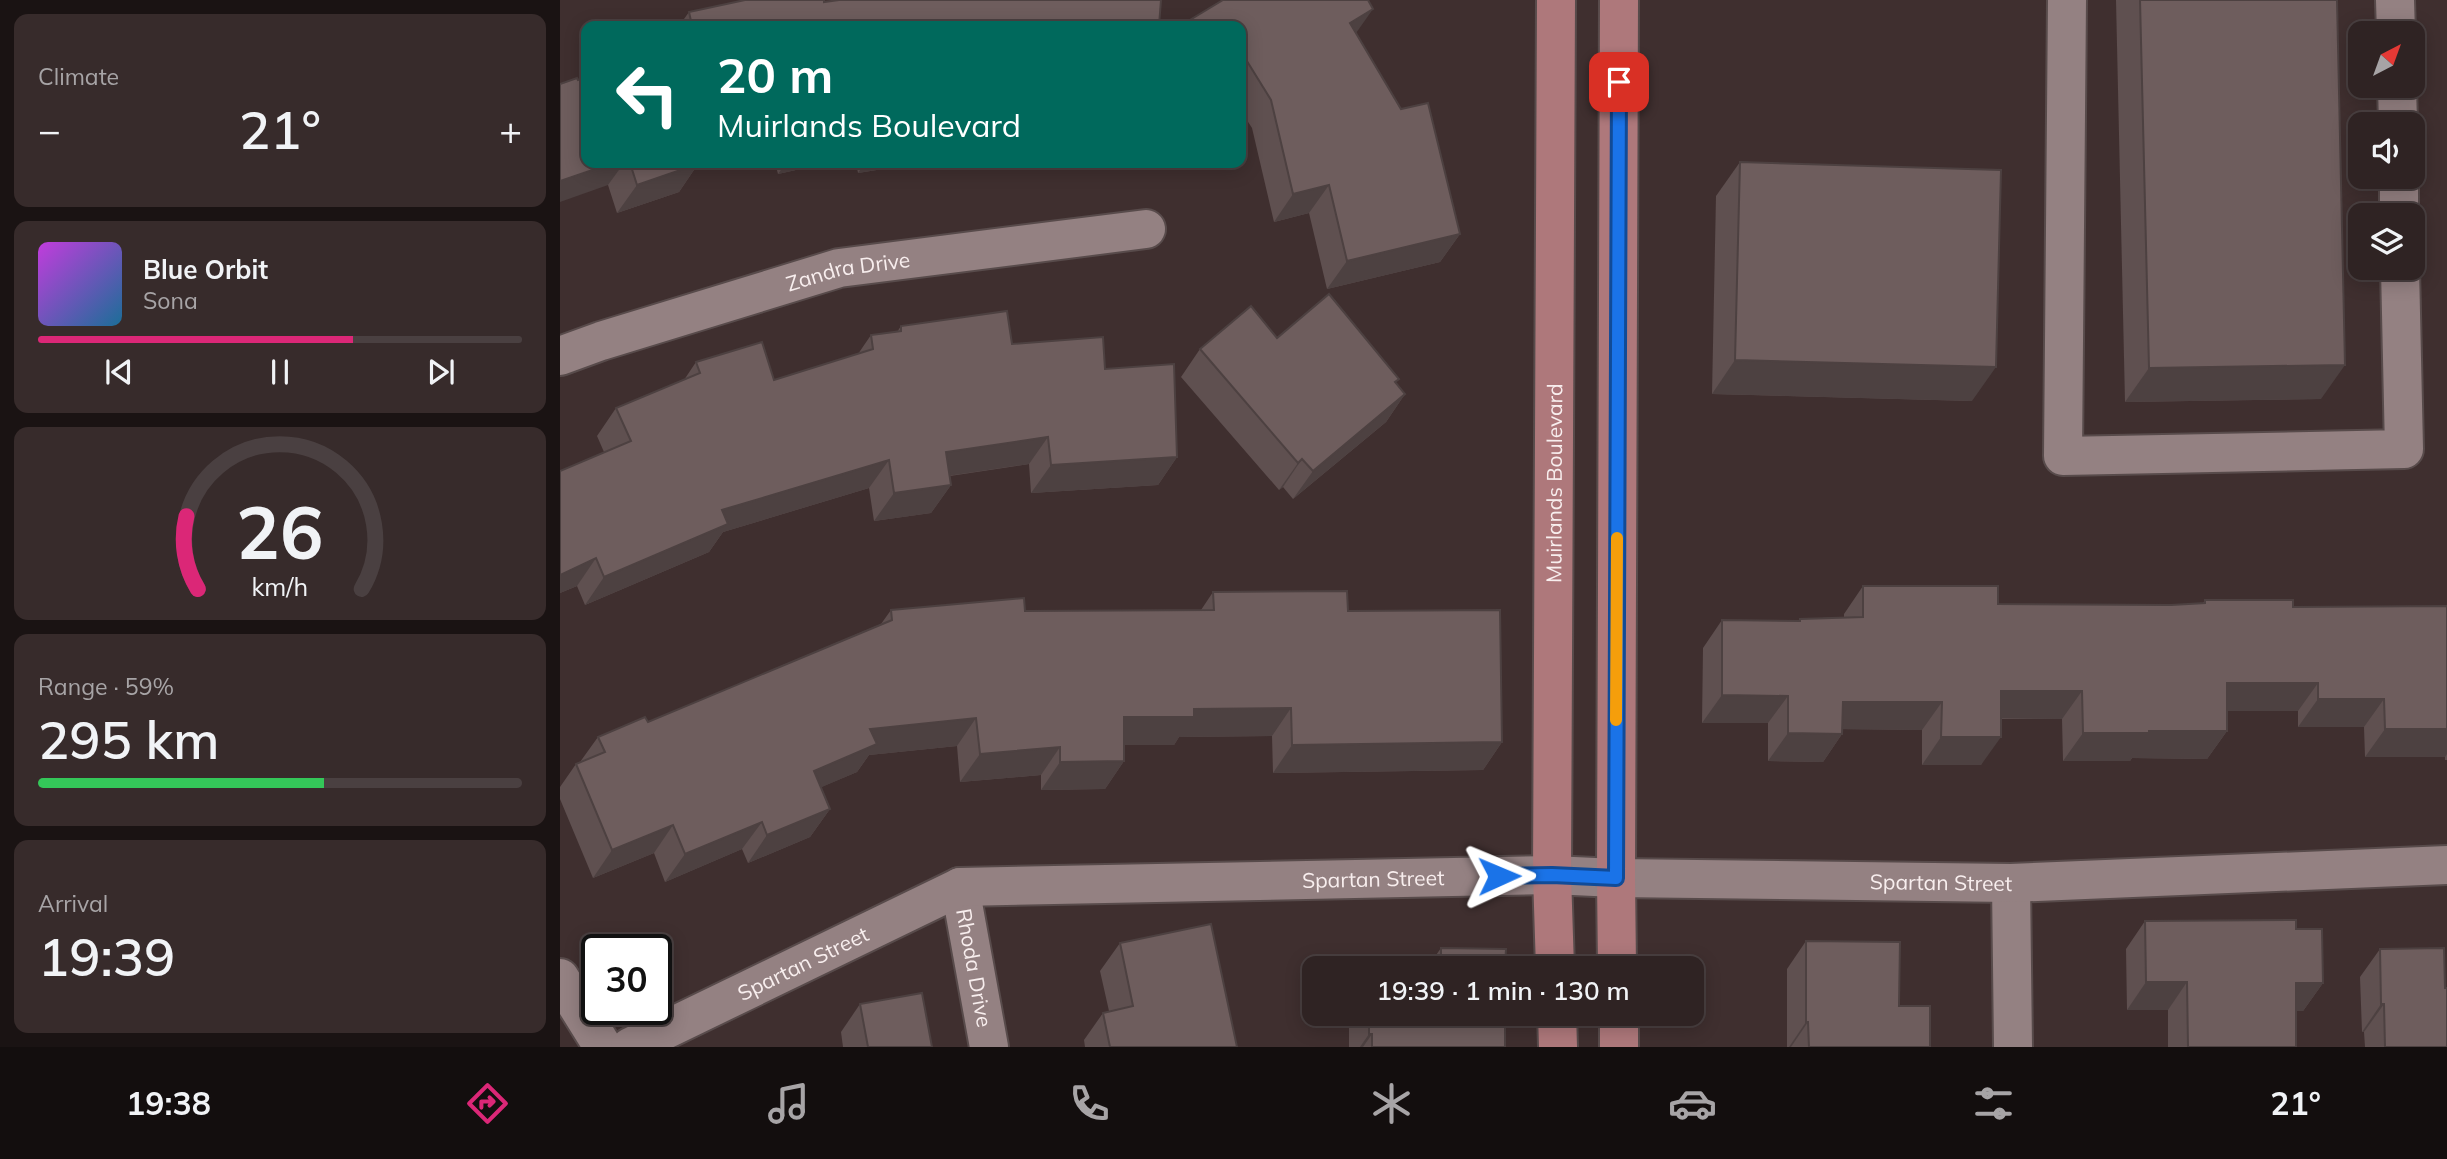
<!DOCTYPE html>
<html lang="en">
<head>
<meta charset="utf-8">
<style>
	:root { --surface:#2f2323; --page:#372b2b; --text:#f1f3f6; --muted:#a7a4a6; --line:#4a4041; --accent:#db2777 }
	body { margin:0; font-family:Mulish,sans-serif; background:var(--page); color:var(--text); height:100vh; display:flex; flex-direction:column; font-size:26px; white-space:nowrap }
	* { box-sizing:border-box; margin:0 }
	p { font-size:23px; color:var(--muted) }
	.icon { flex:none; width:38px; height:38px; fill:none; stroke:currentColor; stroke-width:2; stroke-linecap:round; stroke-linejoin:round }
	.map { position:relative; flex:1; overflow:hidden }
	.side { display:flex; flex-direction:column; gap:14px; padding:14px; background:#1a1313; width:560px }
	.side>* { flex:none }
	.guide { position:absolute; left:21px; top:21px; width:665px; height:147px; border-radius:14px; box-shadow:0 4px 18px #0003,0 0 0 2px var(--line); background:#00695c; color:#fff; overflow:hidden }
	.needle { width:46px; rotate:41deg }
	.controls { position:absolute; left:1788px; top:21px; display:grid; gap:14px }
	.controls a { display:grid; place-items:center; width:77px; height:77px; border-radius:14px; background:var(--surface); box-shadow:0 4px 18px #0003,0 0 0 2px var(--line); font-size:35px }
	.speed { position:absolute; left:21px; top:934px; display:flex; gap:14px; font-size:35px; font-weight:700; text-align:center }
	.speed>* { display:grid; place-content:center; width:91px; height:91px; border-radius:50%; background:var(--surface); box-shadow:0 4px 18px #0003,0 0 0 2px var(--line); line-height:1 }
	.speed .limit { border:4px solid #111; border-radius:10px; background:#fff; color:#111 }
	.pin { position:absolute; display:grid; place-items:center; width:60px; height:60px; color:#fff; margin:-30px; border-radius:14px; box-shadow:0 4px 10px #0006 }
	.me { position:absolute; width:77px; margin:-38px; rotate:89deg; stroke-linejoin:round; filter:drop-shadow(0 0 5px #0008) }
	.turn { display:flex; align-items:center; gap:24px; height:147px; padding:0 21px; font-size:32px }
	.turn .icon { width:91px; height:91px; stroke-width:2.5 }
	.turn b { display:block; font-size:49px; line-height:60px }
	.big { font-size:52px; font-weight:600; line-height:1.1 }
	.side .widget { flex:1; display:flex; flex-direction:column; justify-content:center; gap:10px; min-width:0; padding:0 24px; border-radius:14px; background:var(--page) }
	.side .dial { align-items:center; gap:0 }
	.dial svg { height:182px; overflow:visible; fill:none; stroke:var(--line); stroke-width:7; stroke-linecap:round; text-anchor:middle }
	.dial text { fill:var(--text); stroke:none }
	.song { display:flex; align-items:center; gap:21px }
	.cover { width:84px; height:84px; border-radius:10px; background:linear-gradient(135deg,hsl(290 70% 55%),hsl(200 70% 35%)) }
	.played { height:7px; border-radius:4px; background:linear-gradient(90deg,var(--accent) 65%,var(--line) 65%) }
	.keys { display:flex; justify-content:space-around; direction:ltr }
	.heat { display:flex; justify-content:space-between; align-items:center; font-size:38px; direction:ltr }
	.charge { height:10px; border-radius:5px; background:linear-gradient(90deg,#34c759 59%,var(--line) 0) }
	.trip { position:absolute; left:742px; top:956px; width:402px; height:70px; border-radius:14px; background:var(--surface); box-shadow:0 4px 18px #0003,0 0 0 2px var(--line); font-weight:600; line-height:70px; text-align:center }
	.menu { display:flex; height:112px; justify-content:space-around; align-items:center; background:#130e0e; color:var(--muted) }
	.menu .icon { width:49px; height:49px }
	.menu .current { color:var(--accent) }
	.menu b { font-size:32px; color:var(--text) }
	main { display:flex; flex:1; min-height:0 }
	.map>svg:first-child { display:block }
	.lines { fill:none; stroke-linecap:round; stroke-linejoin:round }
	.minor-casing { stroke:#584b4b; stroke-width:42 }
	.major-casing { stroke:#584b4b; stroke-width:42 }
	.minor { stroke:#948182; stroke-width:38 }
	.major { stroke:#ae787b; stroke-width:38 }
	.wall { fill:#5f5050 }
	.shaded-wall { fill:#4d4141 }
	.building { fill:#6e5d5d; stroke:#4d4141; stroke-width:2 }
	.route-casing { stroke:#114b97; stroke-width:18 }
	.route { stroke:#1a73e8; stroke-width:12 }
	.slow { stroke:#f59e0b; stroke-width:12 }
	.labels { text-anchor:middle; dominant-baseline:central; stroke-width:7; stroke-linejoin:round; paint-order:stroke }
	.street-label { font-size:21px; fill:#f8eeee; stroke:#211919 }
</style>
</head>
<body>
<main>
<section class="side">
<div class="widget"><p>Climate</p>
<div class="heat"><a>−</a><b class="big">21°</b><a>+</a></div>
</div>
<div class="widget">
<div class="song"><i class="cover"></i><div><b>Blue Orbit</b><p>Sona</p></div></div>
<div class="played"></div>
<div class="keys"><svg class="icon" aria-label="previous" viewBox="0 0 24 24"><path d="M18 5L8 12l10 7zM5 5v14"/></svg><svg class="icon" aria-label="pause" viewBox="0 0 24 24"><path d="M8 5v14M16 5v14"/></svg><svg class="icon" aria-label="next" viewBox="0 0 24 24"><path d="M6 5l10 7-10 7zM19 5v14"/></svg></div>
</div>
<div class="widget dial"><svg viewBox="0 0 100 80">
<path d="M14 69A42 42 0 1 1 86 69"/>
<path d="M14 69A42 42 0 0 1 9 37" stroke="#db2777"/>
<text x="50" y="56" font-size="32" font-weight="700">26</text>
<text x="50" y="72" font-size="11">km/h</text>
</svg></div>
<div class="widget"><p>Range · 59%</p><b class="big">295 km</b><div class="charge"></div></div>
<div class="widget"><p>Arrival</p><b class="big">19:39</b></div>
</section>
<div class="map">
<svg width="1887" height="1047" viewBox="0 0 1887 1047">
	<rect width="100%" height="100%" fill="#3f2f2f"/>
	<g class="lines">
		<defs>
			<g id="minor">
				<polyline points="1507,0 1503,456 1844,449 1840,268"/>
				<polyline points="1835,0 1836,33"/>
				<polyline points="1837,86 1838,124"/>
				<polyline points="1839,177 1839,215"/>
				<path id="s1" d="M0,356l41,-15 238,-73 307,-39"/>
				<polyline points="1451,883 1453,1047"/>
				<path id="s2" d="M400,887l29,160"/>
				<polyline points="0,978 43,1047"/>
				<path id="s3" d="M70,1047l330,-160 592,-12 64,3 395,5 436,-18"/>
			</g>
			<g id="major">
				<path id="s4" d="M995,968l-3,-93 4,-875"/>
				<polyline points="1057,968 1056,878 1059,0"/>
				<polyline points="997,1013 998,1047"/>
				<polyline points="1059,1013 1059,1047"/>
			</g>
		</defs>
		<use href="#minor" class="minor-casing"/>
		<use href="#major" class="major-casing"/>
		<use href="#minor" class="minor"/>
		<use href="#major" class="major"/>
	</g>
	<g class="wall">
		<polygon points="1556,0 1777,0 1761,399 1565,402"/>
		<polygon points="264,2 599,26 119,26 129,12"/>
		<polygon points="681,26 796,33 900,234 880,262 767,289 749,213 714,222 692,128 681,111"/>
		<polygon points="1180,162 1412,401 1152,394 1156,196"/>
		<polygon points="26,163 138,163 138,164 119,192 57,213 48,185"/>
		<polygon points="215,163 267,163 218,174"/>
		<polygon points="296,163 360,163 298,173"/>
		<polygon points="341,326 452,344 545,369 617,457 598,485 471,493 469,464 390,476 391,485 371,513 314,521 309,488 163,532 149,552 25,605 17,586 0,593 0,471 44,452 37,436 56,408 124,380 136,362 214,380 298,354 311,335 337,332"/>
		<polygon points="717,338 836,383 845,394 826,422 733,499 723,487 719,490 621,377 640,349"/>
		<polygon points="1303,586 1438,604 1611,605 1643,603 1645,600 1733,607 1887,606 1887,760 1885,760 1885,757 1805,757 1804,727 1738,727 1738,711 1667,711 1667,731 1647,759 1572,758 1570,761 1503,761 1502,719 1441,719 1421,765 1362,765 1362,730 1282,729 1282,734 1263,762 1208,761 1208,723 1142,723 1143,648 1162,620 1238,621 1240,619 1284,617 1284,614"/>
		<polygon points="653,592 788,611 942,742 923,770 713,773 712,736 619,737 614,745 564,745 564,761 545,789 481,790 481,775 400,782 397,746 309,755 297,772 261,787 270,809 250,837 188,863 182,849 105,882 94,853 33,878 0,799 0,787 16,764 20,762 38,737 88,722 321,624 331,610 641,610"/>
		<polygon points="1585,921 1736,929 1763,983 1743,1011 1736,1011 1736,1047 1608,1047 1608,1010 1567,1010 1566,949"/>
		<polygon points="1246,941 1339,1006 1370,1047 1227,1047 1227,969"/>
		<polygon points="560,943 677,1047 525,1047 524,1040 543,1013 549,1011 540,971"/>
		<polygon points="881,948 945,968 867,968"/>
		<polygon points="1820,949 1887,1047 1805,1047 1804,1032 1802,1032 1800,977"/>
		<polygon points="300,1004 372,1047 283,1047 281,1032"/>
		<polygon points="794,1013 945,1013 945,1047 789,1047 789,1020"/>
	</g>
	<g class="shaded-wall">
		<polygon points="813,9 794,36 790,23"/>
		<polygon points="53,163 64,163 48,185 0,202 0,181"/>
		<polygon points="226,163 267,163 218,174"/>
		<polygon points="305,163 360,163 298,173"/>
		<polygon points="138,164 119,192 57,213 77,185"/>
		<polygon points="769,185 749,213 714,222 733,194"/>
		<polygon points="900,234 880,262 767,289 787,261"/>
		<polygon points="1175,360 1436,367 1412,401 1152,394"/>
		<polygon points="1785,365 1761,399 1565,402 1589,368"/>
		<polygon points="845,394 826,422 733,499 753,471"/>
		<polygon points="488,437 469,464 367,479 386,452"/>
		<polygon points="617,457 598,485 471,493 491,465"/>
		<polygon points="742,459 723,487 719,490 738,463"/>
		<polygon points="329,460 309,488 163,532 149,552 25,605 44,577 162,510"/>
		<polygon points="391,485 371,513 314,521 334,493"/>
		<polygon points="36,558 17,586 0,593 0,575"/>
		<polygon points="1667,683 1758,683 1738,711 1647,711"/>
		<polygon points="1441,691 1522,691 1502,719 1422,718"/>
		<polygon points="1162,695 1228,696 1208,723 1142,723"/>
		<polygon points="1758,699 1824,699 1804,727 1738,727"/>
		<polygon points="1283,702 1382,702 1362,730 1263,729"/>
		<polygon points="731,708 712,736 619,737 614,745 544,745 564,717 634,709"/>
		<polygon points="416,718 397,746 309,755 297,772 234,799 254,771 310,729"/>
		<polygon points="1825,729 1887,729 1887,754 1885,757 1805,757"/>
		<polygon points="1589,731 1667,731 1647,759 1572,758 1570,761 1503,761 1523,733"/>
		<polygon points="1228,733 1282,734 1263,762 1208,761"/>
		<polygon points="1381,737 1441,737 1421,765 1362,765"/>
		<polygon points="942,742 923,770 713,773 732,745"/>
		<polygon points="500,747 481,775 400,782 420,754"/>
		<polygon points="564,761 545,789 481,790 500,762"/>
		<polygon points="270,809 250,837 188,863 207,835"/>
		<polygon points="202,822 182,849 105,882 125,854"/>
		<polygon points="113,825 94,853 33,878 52,850"/>
		<polygon points="1586,982 1627,982 1608,1010 1567,1010"/>
		<polygon points="1736,983 1763,983 1743,1011 1716,1011"/>
		<polygon points="1821,1004 1824,1004 1804,1032 1802,1032"/>
		<polygon points="1246,1022 1248,1022 1231,1047 1229,1047"/>
		<polygon points="809,1034 812,1034 803,1047 800,1047"/>
	</g>
	<g class="building">
		<polygon points="185,0 264,0 264,2 279,0 601,0 599,26 132,26 129,12"/>
		<polygon points="663,0 808,0 813,9 790,23 841,109 868,103 900,234 787,261 769,185 733,194 711,100 685,58 681,61 681,26 620,26"/>
		<polygon points="1580,0 1777,0 1785,365 1589,368"/>
		<polygon points="26,77 26,163 53,163 0,181 0,84 17,78 18,80"/>
		<polygon points="1180,162 1441,170 1436,367 1175,360"/>
		<polygon points="70,163 138,163 138,164 77,185"/>
		<polygon points="769,294 839,379 835,382 845,394 753,471 742,459 738,463 640,349 691,306 717,338"/>
		<polygon points="447,311 452,344 543,337 545,369 614,364 617,457 491,465 488,437 386,452 391,485 334,493 329,460 162,510 168,524 44,577 36,558 0,575 0,471 71,441 56,408 140,373 136,362 202,342 214,380 313,349 311,335 341,331 341,326"/>
		<polygon points="1303,586 1438,586 1438,604 1611,605 1645,603 1645,600 1733,600 1733,607 1887,606 1887,729 1825,729 1824,699 1758,699 1758,683 1667,683 1667,731 1589,731 1589,733 1523,733 1522,691 1441,691 1441,737 1381,737 1382,702 1283,702 1282,734 1228,733 1228,696 1162,695 1162,620 1240,621 1240,619 1303,617"/>
		<polygon points="787,591 788,611 940,610 942,742 732,745 731,708 634,709 634,717 564,717 564,761 500,762 500,747 420,754 416,718 310,729 317,744 254,771 270,809 207,835 202,822 125,854 113,825 52,850 16,764 45,752 38,737 85,717 88,722 332,620 331,610 464,598 465,611 654,610 653,592"/>
		<polygon points="1736,920 1736,929 1762,929 1763,983 1736,983 1736,1047 1628,1047 1627,982 1586,982 1585,921"/>
		<polygon points="651,924 677,1047 550,1047 543,1013 573,1006 560,943"/>
		<polygon points="1246,941 1340,942 1339,1006 1370,1006 1370,1047 1249,1047 1248,1022 1246,1022"/>
		<polygon points="881,948 946,949 945,968 881,968"/>
		<polygon points="1884,948 1885,988 1887,988 1887,1047 1825,1047 1824,1004 1821,1004 1820,949"/>
		<polygon points="362,993 372,1047 308,1047 300,1004"/>
		<polygon points="809,1013 945,1013 945,1047 812,1047 812,1034 809,1034"/>
	</g>
	<g class="lines">
		<defs>
			<polyline id="route" points="939,876 992,875 1056,878 1059,82"/>
		</defs>
		<use href="#route" class="route-casing"/>
		<use href="#route" class="route"/>
		<polyline class="slow" points="1056,720 1057,538"/>
	</g>
	<g class="labels">
		<g class="street-label">
			<text stroke="none"><textPath href="#s1" startOffset="301">Zandra Drive</textPath></text>
			<text stroke="none"><textPath href="#s4" startOffset="485">Muirlands Boulevard</textPath></text>
			<text stroke="none"><textPath href="#s3" startOffset="780">Spartan Street</textPath></text>
			<text stroke="none"><textPath href="#s3" startOffset="1348">Spartan Street</textPath></text>
			<text stroke="none"><textPath href="#s3" startOffset="192">Spartan Street</textPath></text>
			<text stroke="none"><textPath href="#s2" startOffset="82">Rhoda Drive</textPath></text>
		</g>
	</g>
</svg>
<div class="controls">
<a><svg class="needle" viewBox="-14 -14 28 28"><path d="M0-13l5 13h-10z" fill="#e53935"/><path d="M0 13l5-13h-10z" fill="#a7a4a6"/></svg></a>
<a><svg class="icon" aria-label="sound" viewBox="0 0 24 24"><path d="M4 9h4l5-4v14l-5-4H4zM17 9q2 3 0 6"/></svg></a>
<a><svg class="icon" aria-label="layers" viewBox="0 0 24 24"><path d="M12 4l9 5-9 5-9-5zM3 14l9 5 9-5"/></svg></a>
</div>
<div class="speed"><div class="limit">30</div></div>
<div class="pin" style="left:1059px;top:82px;background:#d93025"><svg class="icon" aria-label="arrive" viewBox="0 0 24 24"><path d="M6 21V4h12l-3 4 3 4H6"/></svg></div>
<svg class="me" style="left:939px;top:876px" viewBox="-20 -20 40 40"><path d="M0-17L14 15 0 8-14 15z" fill="#1a73e8" stroke="#fff" stroke-width="4"/></svg>
<div class="trip">19:39 · 1 min · 130 m</div>
<div class="guide">
<div class="turn"><svg class="icon" aria-label="left" viewBox="0 0 24 24"><path d="M17 20v-9H6M10 6l-5 5 5 5"/></svg><div><b>20 m</b>Muirlands Boulevard</div></div>
</div>
</div>
</main>
<nav class="menu">
<b>19:38</b>
<svg class="icon current" aria-label="directions" viewBox="0 0 24 24"><path d="M12 3l9 9-9 9-9-9zM9 14v-3h6M13 9l2 2-2 2"/></svg>
<svg class="icon" aria-label="music" viewBox="0 0 24 24"><path d="M9 18V5l10-2v13"/><circle cx="6" cy="18" r="3"/><circle cx="16" cy="16" r="3"/></svg>
<svg class="icon" aria-label="phone" viewBox="0 0 24 24"><path d="M5 4h4l2 5-3 2q2 4 5 5l2-3 5 2v4C11 20 4 13 5 4z"/></svg>
<svg class="icon" aria-label="climate" viewBox="0 0 24 24"><path d="M12 3v18M4 7l16 10M4 17L20 7"/></svg>
<svg class="icon" aria-label="car" viewBox="0 0 24 24"><path d="M5 17H2v-5l4-1 3-4h7l3 4 3 1v5h-3M9 17h6M6 11h13"/><circle cx="7" cy="17" r="2"/><circle cx="17" cy="17" r="2"/></svg>
<svg class="icon" aria-label="filters" viewBox="0 0 24 24"><path d="M4 7h16M4 17h16"/><circle cx="9" cy="7" r="2"/><circle cx="15" cy="17" r="2"/></svg>
<b>21°</b>
</nav>
</body>
</html>
